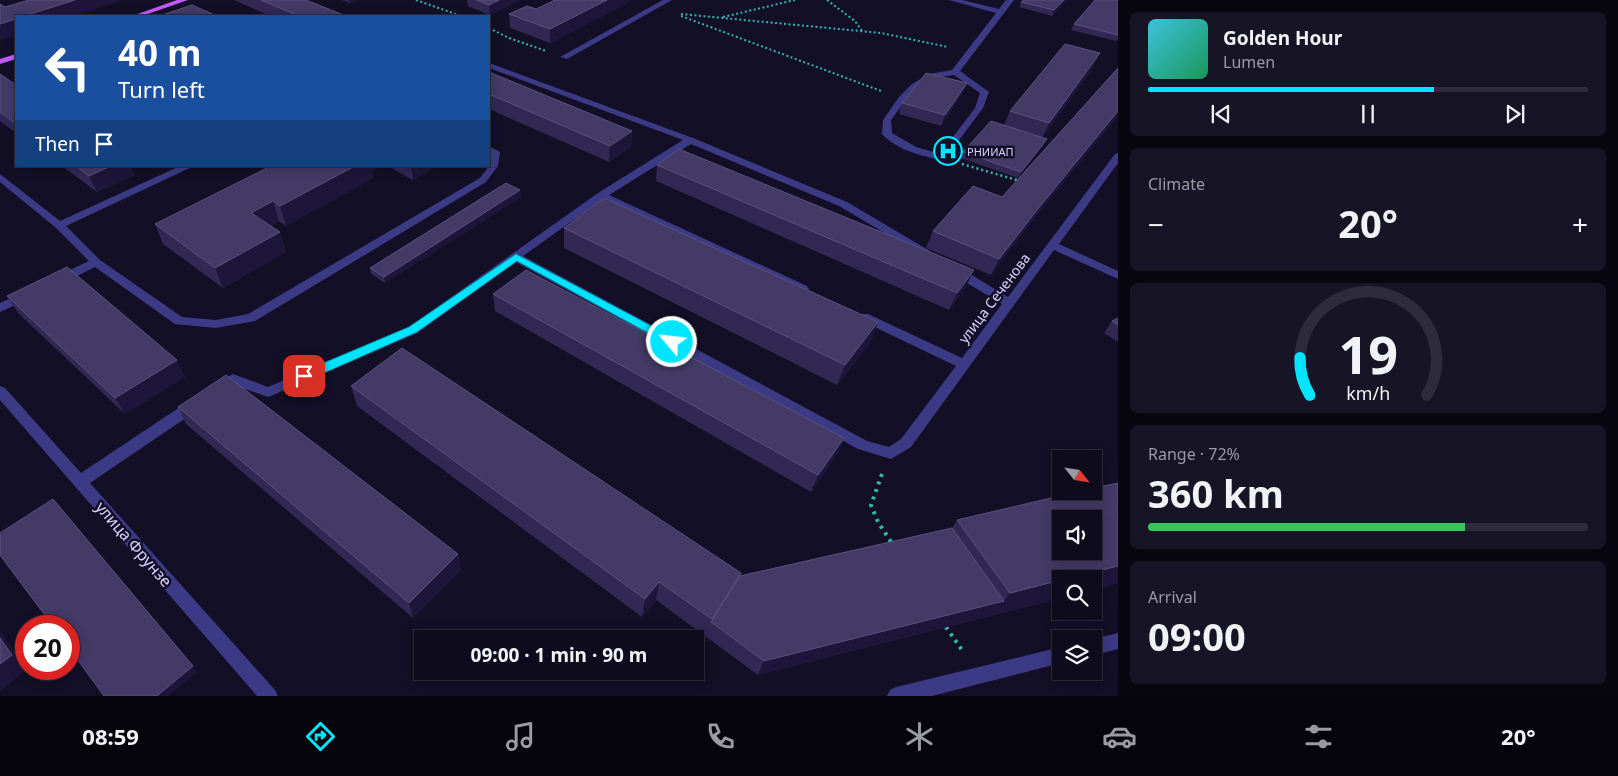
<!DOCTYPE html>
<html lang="en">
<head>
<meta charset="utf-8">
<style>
	:root { --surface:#0e0b1c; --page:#171425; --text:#f1f3f6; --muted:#9b9ba3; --line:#2e2b3b; --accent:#00e5ff }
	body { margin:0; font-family:"Noto Sans",sans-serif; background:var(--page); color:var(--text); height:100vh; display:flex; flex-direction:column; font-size:19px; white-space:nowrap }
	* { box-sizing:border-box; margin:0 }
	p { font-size:16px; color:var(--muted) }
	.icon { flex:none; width:28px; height:28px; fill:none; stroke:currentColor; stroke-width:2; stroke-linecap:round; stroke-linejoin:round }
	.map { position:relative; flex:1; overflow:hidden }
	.drawer { display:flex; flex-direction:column; gap:12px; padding:12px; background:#08060f; width:500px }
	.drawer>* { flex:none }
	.hud { position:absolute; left:15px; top:15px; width:475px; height:152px; border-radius:0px; box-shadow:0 2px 12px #0003,0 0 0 1px var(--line); background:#1a4fa0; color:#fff; overflow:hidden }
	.needle { width:32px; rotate:120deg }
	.tools { position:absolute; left:1052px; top:450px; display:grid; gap:10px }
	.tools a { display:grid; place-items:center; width:50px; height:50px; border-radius:0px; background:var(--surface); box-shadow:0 2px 12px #0003,0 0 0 1px var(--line); font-size:25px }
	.speed { position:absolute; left:15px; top:615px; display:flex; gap:10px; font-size:25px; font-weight:700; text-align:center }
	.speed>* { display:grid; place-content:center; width:65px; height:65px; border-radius:50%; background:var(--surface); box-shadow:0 2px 12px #0003,0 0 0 1px var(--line); line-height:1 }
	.speed .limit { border:8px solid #d22; background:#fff; color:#111 }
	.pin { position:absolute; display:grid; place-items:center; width:42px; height:42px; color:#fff; margin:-21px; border-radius:10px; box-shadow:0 2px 8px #0006 }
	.me { position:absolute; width:55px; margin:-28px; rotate:298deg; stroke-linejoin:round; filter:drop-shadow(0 0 4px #0008) }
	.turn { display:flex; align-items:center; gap:18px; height:105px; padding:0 20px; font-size:22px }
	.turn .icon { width:65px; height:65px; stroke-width:2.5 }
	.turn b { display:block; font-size:35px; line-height:42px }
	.then { display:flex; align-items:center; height:48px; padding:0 20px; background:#0003; gap:10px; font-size:19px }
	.big { font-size:38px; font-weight:700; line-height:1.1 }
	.drawer .card { flex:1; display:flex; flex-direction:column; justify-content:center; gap:8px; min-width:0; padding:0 18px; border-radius:8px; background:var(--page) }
	.drawer .dial { align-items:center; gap:0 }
	.dial svg { height:130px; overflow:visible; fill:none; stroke:var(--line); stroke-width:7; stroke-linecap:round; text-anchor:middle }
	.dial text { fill:var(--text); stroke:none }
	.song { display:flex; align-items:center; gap:15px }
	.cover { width:60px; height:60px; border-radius:8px; background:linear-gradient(135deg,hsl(190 70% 55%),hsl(150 70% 35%)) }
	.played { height:5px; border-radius:2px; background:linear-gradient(90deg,var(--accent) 65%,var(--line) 65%) }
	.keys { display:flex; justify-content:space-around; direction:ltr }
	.heat { display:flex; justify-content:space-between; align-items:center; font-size:28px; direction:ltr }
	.charge { height:8px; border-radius:4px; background:linear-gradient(90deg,#34c759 72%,var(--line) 0) }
	.trip { position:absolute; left:414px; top:630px; width:290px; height:50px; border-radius:0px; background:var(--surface); box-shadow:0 2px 12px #0003,0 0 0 1px var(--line); font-weight:700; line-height:50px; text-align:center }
	.tab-bar { display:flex; height:80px; justify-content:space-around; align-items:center; background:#06040b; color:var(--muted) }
	.tab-bar .icon { width:35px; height:35px }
	.tab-bar .active { color:var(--accent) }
	.tab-bar b { font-size:22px; color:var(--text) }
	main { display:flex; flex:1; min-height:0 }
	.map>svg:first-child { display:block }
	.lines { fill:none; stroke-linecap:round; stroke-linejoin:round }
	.path-far2 { stroke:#2fb8b0; stroke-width:2; stroke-dasharray:2 2.5; stroke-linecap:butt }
	.path-far1 { stroke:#2fb8b0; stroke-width:2.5; stroke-dasharray:2 3; stroke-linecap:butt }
	.path { stroke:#2fb8b0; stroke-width:4; stroke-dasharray:3 5; stroke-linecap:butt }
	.minor { fill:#3d3a85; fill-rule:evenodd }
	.major { fill:#c25bff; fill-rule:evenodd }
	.wall { fill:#312854 }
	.shaded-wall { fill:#1d163a }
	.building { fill:#433a66; stroke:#5a527e; fill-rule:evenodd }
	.route { fill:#00e5ff; stroke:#0095a6 }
	.labels { text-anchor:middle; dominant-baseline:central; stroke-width:5; stroke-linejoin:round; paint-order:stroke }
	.far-poi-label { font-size:11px; fill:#d9d4ff; stroke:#130f26; text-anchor:start }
	.street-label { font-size:14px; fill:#d9d4ff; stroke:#130f26 }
	.near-street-label { font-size:16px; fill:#d9d4ff; stroke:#130f26 }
</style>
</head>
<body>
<main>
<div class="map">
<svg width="1118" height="696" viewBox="0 0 1118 696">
	<rect width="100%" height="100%" fill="#130f26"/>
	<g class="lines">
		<g class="path-far2">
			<polyline points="416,0 461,16"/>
			<polyline points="827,0 855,21 862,31"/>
			<polyline points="681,14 881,33 948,47"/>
			<polyline points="681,16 881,91"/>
			<polyline points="723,17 795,0"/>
			<polyline points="489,28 509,38 546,51"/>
		</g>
		<polyline class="path-far1" points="962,164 1020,181"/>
		<g class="path">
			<polyline points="882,474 871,505 878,522 893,545"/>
			<polyline points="946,627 964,653"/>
		</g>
		<g class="minor">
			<polygon points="663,0 672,0 567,59 560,57"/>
			<path d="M949,0h13l37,9 7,-9h8l-54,71 29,21 -6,16 -38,51 -3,1c-21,-4 -45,-10 -60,-26l1,-14 16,-23 13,-13 17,-10 23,-4 44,-57zM954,75l26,18 -5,15 -35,46 -24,-7 -24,-14 -1,-13 14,-19 13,-13 16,-10z"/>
			<polygon points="489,63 693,138 847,202 930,251 932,253 930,255 922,255 839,206 691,144 609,195 807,286 809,289 807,292 799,292 603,199 523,256 867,441 889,447 901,439 956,366 860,320 858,317 860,314 868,314 962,358 1002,304 952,274 950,271 952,268 960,268 1008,297 1115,154 1118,153 1118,163 1059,244 1118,271 1118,279 1054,250 911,447 891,459 858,449 516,262 417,333 273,395 268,397 234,385 224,391 214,391 212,388 214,385 233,374 268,387 409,327 598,193 683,140 489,68"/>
			<polygon points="489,146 500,152 498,166 486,182 255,321 216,328 175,324 95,267 63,283 55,283 53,280 55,277 89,261 55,227 0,182 0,174 60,221 180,166 194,166 66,226 100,260 182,317 216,320 248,314 480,178 489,166"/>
			<polygon points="27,291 31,292 33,295 31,298 0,312 0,303"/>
			<polygon points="0,386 5,388 81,473 189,401 199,401 201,405 199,409 90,483 275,690 278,696 257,696 0,400"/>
			<polygon points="1118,633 1118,649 1094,655 1094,639"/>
			<polygon points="1061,647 1061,663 932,696 887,696 890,690 896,687"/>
		</g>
		<g class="major">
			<polygon points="177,0 188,0 142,16 132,16"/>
			<polygon points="16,54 16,59 0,64 0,59"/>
		</g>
	</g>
	<g class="wall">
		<polygon points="234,0 306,0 346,16 270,16"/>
		<polygon points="342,0 357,0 350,3"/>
		<polygon points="467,0 521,0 490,15 468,6"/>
		<polygon points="555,0 633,0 550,43 510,28 509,14 536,9"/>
		<polygon points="1024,0 1067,0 1052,16 1019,7 1021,2"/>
		<polygon points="1092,0 1118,0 1118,39 1116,41 1071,30 1074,24 1095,1"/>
		<polygon points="1093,68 1042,138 1044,145 1018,178 961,158 963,152 1004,125 1010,111"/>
		<polygon points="1118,68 1118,116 1028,226 991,275 926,248 933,231 1002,197"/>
		<polygon points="489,72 632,131 631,147 609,162 489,109"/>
		<polygon points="0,74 16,85 16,133 0,121"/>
		<polygon points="962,94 941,126 899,114 902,103"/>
		<polygon points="657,165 966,287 949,310 656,181"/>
		<polygon points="62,166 130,166 134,175 97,192"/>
		<polygon points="388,166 437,166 413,180"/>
		<polygon points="372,171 373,178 286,226 279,221 271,226 280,232 286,252 223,288 163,244 155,224"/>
		<polygon points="521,197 385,283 371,274 370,268"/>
		<polygon points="564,228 878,322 870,343 837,385 564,248"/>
		<polygon points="493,294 844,438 837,454 811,492 495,311"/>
		<polygon points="7,296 185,377 125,414 18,313"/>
		<polygon points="1118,318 1118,342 1104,333 1112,321"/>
		<polygon points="351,386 741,573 740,576 952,528 957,520 1118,583 1094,590 1094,579 1061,598 758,675 656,600 642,617 357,406"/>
		<polygon points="178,407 458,554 461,570 413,618 186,424"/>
	</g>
	<g class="shaded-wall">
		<polygon points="75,0 123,0 74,16 24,16"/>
		<polygon points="349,0 357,0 350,3"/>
		<polygon points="499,0 521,0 490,15 489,5"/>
		<polygon points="607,0 633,0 550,43 550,29"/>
		<polygon points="1064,0 1067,0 1052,16 1054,10"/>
		<polygon points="16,19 16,35 0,41 0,24"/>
		<polygon points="1100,53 1093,68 1042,138 1049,123"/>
		<polygon points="967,83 962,94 941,126 945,115"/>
		<polygon points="1118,111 1118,116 1028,226 991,275 999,259 1037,210"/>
		<polygon points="632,131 631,147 609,162 610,146"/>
		<polygon points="1047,139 1044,145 1018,178 1021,172"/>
		<polygon points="111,166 130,166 134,175 97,192 89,176"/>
		<polygon points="355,166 381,166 372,171 373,178 286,226 280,206"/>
		<polygon points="411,166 437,166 413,180"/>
		<polygon points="520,190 521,197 385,283 384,277"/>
		<polygon points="273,201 279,221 257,233 251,213"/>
		<polygon points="280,232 286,252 223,288 215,268"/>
		<polygon points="974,270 966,287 949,310 957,293"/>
		<polygon points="878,322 870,343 837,385 845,365"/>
		<polygon points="177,360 185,377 125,414 115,398"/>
		<polygon points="844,438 837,454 811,492 818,475"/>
		<polygon points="458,554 461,570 413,618 409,603"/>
		<polygon points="1118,566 1118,583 1094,590 1094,579 1067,579"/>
		<polygon points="741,573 735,592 711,622 706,637 712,619"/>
		<polygon points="1061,580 1061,598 758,675 764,661 1004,601 1010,593"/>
		<polygon points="659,582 656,600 642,617 645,599"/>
		<polygon points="0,631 26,667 26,669 28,669 0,691"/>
		<polygon points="193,666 197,672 168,696 157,696"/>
	</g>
	<g class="building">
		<polygon points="29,0 75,0 24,16 16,16 16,19 0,24 0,4 5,7"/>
		<polygon points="261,0 306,0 346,16 299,16"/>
		<polygon points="476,0 499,0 489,5"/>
		<polygon points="555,0 607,0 550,29 509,14 527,6 536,9"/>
		<polygon points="1024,0 1064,0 1054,10 1021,2"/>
		<polygon points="1095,0 1118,0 1118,35 1074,24"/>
		<polygon points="192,5 217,16 159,16"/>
		<polygon points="1065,44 1100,53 1049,123 1010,111"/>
		<polygon points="1118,68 1118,111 1037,210 999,259 933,231 973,186 1002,197"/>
		<polygon points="489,72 632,131 610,146 489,94"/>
		<polygon points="926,73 967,83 945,115 902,103"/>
		<polygon points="0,74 16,85 16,124 0,112"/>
		<polygon points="991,121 1047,139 1021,172 963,152"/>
		<polygon points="679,149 974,270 957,293 657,165"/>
		<polygon points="76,166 111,166 89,176"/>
		<polygon points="271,166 355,166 280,206 273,201 251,213 280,232 215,268 155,224"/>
		<polygon points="506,183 520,190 384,277 370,268"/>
		<polygon points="604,198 878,322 845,365 564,228"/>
		<polygon points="67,267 177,360 115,398 7,296"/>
		<polygon points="526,270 844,438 818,475 493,294"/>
		<polygon points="1118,318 1118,325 1112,321"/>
		<polygon points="402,348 741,573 712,619 659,582 645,599 351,386"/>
		<polygon points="226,375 458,554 409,603 178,407"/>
		<path d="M1118,483v83l-51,13h-6v1l-51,13 -53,-73 124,-29h13v-3zM1061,519h33v32h-33z"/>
		<polygon points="53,499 193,666 157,696 104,696 69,648 69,626 53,626 0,555 0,533"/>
		<polygon points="952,528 1004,601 764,661 711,622 740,576"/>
		<polygon points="0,638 12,655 0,664"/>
	</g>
	<polygon class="route" points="516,254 676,339 678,342 676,344 668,344 517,261 417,332 308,380 300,380 298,376 300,373 409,327"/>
	<defs>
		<symbol id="hospital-ring" viewBox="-11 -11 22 22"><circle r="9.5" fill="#130f26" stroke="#00e5ff" stroke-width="1.5"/><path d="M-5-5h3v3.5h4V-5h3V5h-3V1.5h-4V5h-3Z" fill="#00e5ff"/></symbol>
	</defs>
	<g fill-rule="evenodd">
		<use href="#hospital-ring" x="932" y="135" width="32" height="32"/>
	</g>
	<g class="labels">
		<g class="far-poi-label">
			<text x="967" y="151">РНИИАП</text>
		</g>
		<g class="street-label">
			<text transform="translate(994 298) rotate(-53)">улица Сеченова</text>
		</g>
		<g class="near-street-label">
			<text transform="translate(134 544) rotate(49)">улица Фрунзе</text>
		</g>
	</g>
</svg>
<div class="tools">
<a><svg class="needle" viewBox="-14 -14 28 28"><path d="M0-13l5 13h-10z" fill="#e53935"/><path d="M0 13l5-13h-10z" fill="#9b9ba3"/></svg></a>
<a><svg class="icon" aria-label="sound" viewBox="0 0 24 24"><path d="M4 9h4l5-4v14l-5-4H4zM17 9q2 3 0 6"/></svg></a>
<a><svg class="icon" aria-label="search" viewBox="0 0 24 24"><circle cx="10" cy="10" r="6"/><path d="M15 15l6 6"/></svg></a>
<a><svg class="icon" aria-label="layers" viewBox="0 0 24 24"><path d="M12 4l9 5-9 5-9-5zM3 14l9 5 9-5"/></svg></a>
</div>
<div class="speed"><div class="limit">20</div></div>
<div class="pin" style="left:304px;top:376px;background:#d93025"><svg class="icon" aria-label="arrive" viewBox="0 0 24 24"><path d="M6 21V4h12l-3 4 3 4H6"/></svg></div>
<svg class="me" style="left:672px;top:342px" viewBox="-20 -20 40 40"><circle r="17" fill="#00e5ff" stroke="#fff" stroke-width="3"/><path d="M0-11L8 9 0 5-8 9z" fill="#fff"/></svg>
<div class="trip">09:00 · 1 min · 90 m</div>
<div class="hud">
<div class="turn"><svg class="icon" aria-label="left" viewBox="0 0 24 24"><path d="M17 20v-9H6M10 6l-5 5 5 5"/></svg><div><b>40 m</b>Turn left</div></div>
<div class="then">Then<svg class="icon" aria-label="arrive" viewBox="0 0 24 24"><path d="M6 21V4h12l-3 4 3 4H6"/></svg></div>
</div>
</div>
<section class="drawer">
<div class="card">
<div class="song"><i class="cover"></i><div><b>Golden Hour</b><p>Lumen</p></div></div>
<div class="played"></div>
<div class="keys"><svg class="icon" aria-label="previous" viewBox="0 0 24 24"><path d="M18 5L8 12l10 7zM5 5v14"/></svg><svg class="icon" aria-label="pause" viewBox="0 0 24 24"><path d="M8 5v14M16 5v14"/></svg><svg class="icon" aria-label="next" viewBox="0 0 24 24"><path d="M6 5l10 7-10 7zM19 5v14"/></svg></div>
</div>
<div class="card"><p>Climate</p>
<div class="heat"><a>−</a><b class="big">20°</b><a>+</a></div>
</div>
<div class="card dial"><svg viewBox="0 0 100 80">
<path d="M14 69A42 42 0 1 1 86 69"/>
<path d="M14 69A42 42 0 0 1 8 46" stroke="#00e5ff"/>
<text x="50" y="56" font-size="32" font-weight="700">19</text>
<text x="50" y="72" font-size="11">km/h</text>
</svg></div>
<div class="card"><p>Range · 72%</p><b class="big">360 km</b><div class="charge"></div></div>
<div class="card"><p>Arrival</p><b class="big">09:00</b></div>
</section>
</main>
<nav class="tab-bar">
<b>08:59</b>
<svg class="icon active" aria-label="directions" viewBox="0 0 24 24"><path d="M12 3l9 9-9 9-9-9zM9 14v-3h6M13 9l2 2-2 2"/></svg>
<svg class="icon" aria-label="music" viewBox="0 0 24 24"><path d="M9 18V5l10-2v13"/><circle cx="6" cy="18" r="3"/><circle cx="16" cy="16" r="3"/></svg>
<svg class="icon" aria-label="phone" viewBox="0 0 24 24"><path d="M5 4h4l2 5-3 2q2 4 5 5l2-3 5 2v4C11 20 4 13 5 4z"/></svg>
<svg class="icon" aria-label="climate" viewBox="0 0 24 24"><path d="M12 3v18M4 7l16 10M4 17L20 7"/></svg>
<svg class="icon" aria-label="car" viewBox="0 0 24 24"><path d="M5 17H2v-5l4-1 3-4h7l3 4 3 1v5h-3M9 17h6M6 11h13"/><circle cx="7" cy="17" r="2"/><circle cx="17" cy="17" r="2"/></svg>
<svg class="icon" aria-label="filters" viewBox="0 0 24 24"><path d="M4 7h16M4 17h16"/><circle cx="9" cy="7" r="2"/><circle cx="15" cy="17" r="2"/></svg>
<b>20°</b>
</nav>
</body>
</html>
